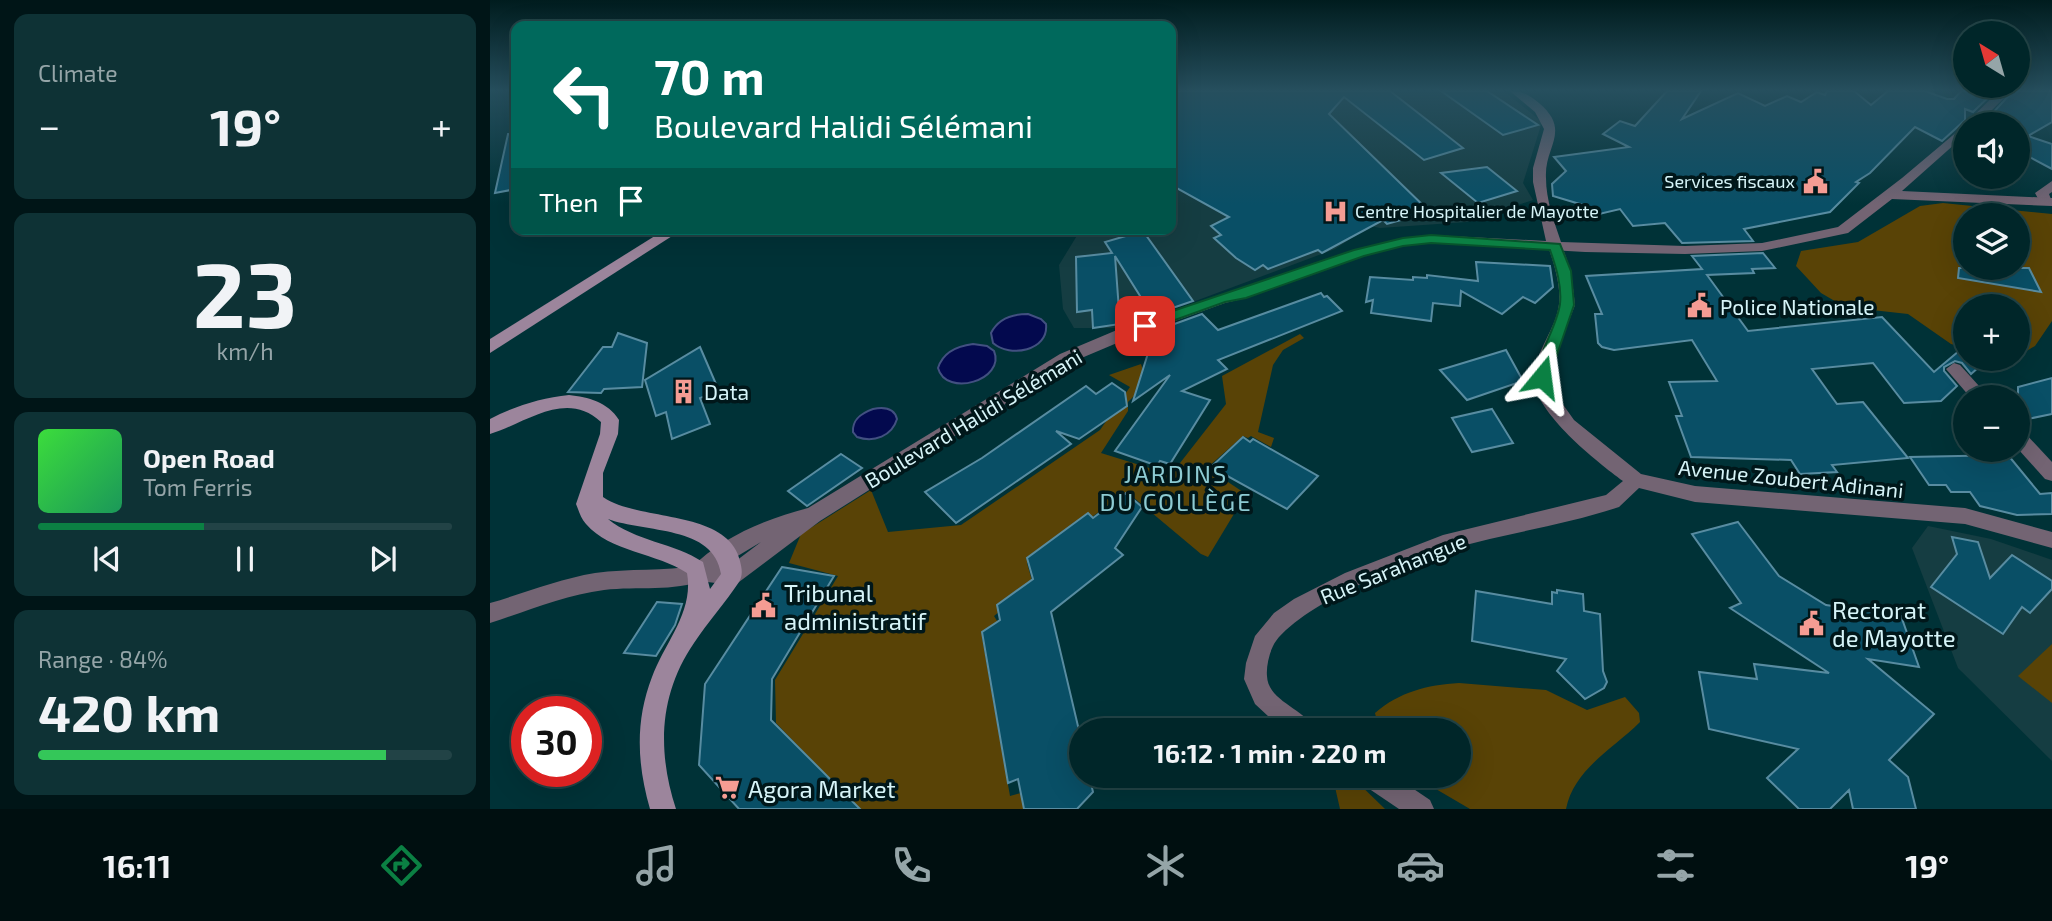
<!DOCTYPE html>
<html lang="en">
<head>
<meta charset="utf-8">
<style>
	:root { --surface:#002629; --page:#0e3235; --text:#f1f3f6; --muted:#95a5a8; --line:#224346; --accent:#0b8043 }
	body { margin:0; font-family:"Exo 2",sans-serif; background:var(--page); color:var(--text); height:100vh; display:flex; flex-direction:column; font-size:26px; white-space:nowrap }
	* { box-sizing:border-box; margin:0 }
	p { font-size:23px; color:var(--muted) }
	.icon { flex:none; width:38px; height:38px; fill:none; stroke:currentColor; stroke-width:2; stroke-linecap:round; stroke-linejoin:round }
	.map { position:relative; flex:1; overflow:hidden }
	.drawer { display:flex; flex-direction:column; gap:14px; padding:14px; background:#001517; width:490px }
	.drawer>* { flex:none }
	.banner { position:absolute; left:21px; top:21px; width:665px; height:214px; border-radius:14px; box-shadow:0 7px 28px #0002,0 0 0 2px var(--line); background:#00695c; color:#fff; overflow:hidden }
	.needle { width:46px; rotate:323deg }
	.tools { position:absolute; left:1463px; top:21px; display:grid; gap:14px }
	.tools a { display:grid; place-items:center; width:77px; height:77px; border-radius:50%; background:var(--surface); box-shadow:0 7px 28px #0002,0 0 0 2px var(--line); font-size:35px }
	.speed { position:absolute; left:21px; top:696px; display:flex; gap:14px; font-size:35px; font-weight:700; text-align:center }
	.speed>* { display:grid; place-content:center; width:91px; height:91px; border-radius:50%; background:var(--surface); box-shadow:0 7px 28px #0002,0 0 0 2px var(--line); line-height:1 }
	.speed .limit { border:10px solid #d22; background:#fff; color:#111 }
	.pin { position:absolute; display:grid; place-items:center; width:60px; height:60px; color:#fff; margin:-30px; border-radius:14px; box-shadow:0 4px 10px #0006 }
	.me { position:absolute; width:77px; margin:-38px; rotate:16deg; stroke-linejoin:round; filter:drop-shadow(0 0 5px #0008) }
	.turn { display:flex; align-items:center; gap:24px; height:147px; padding:0 28px; font-size:32px }
	.turn .icon { width:91px; height:91px; stroke-width:2.5 }
	.turn b { display:block; font-size:49px; line-height:60px }
	.then { display:flex; align-items:center; height:66px; padding:0 28px; background:#0003; gap:14px; font-size:26px }
	.big { font-size:52px; font-weight:700; line-height:1.1 }
	.drawer .tile { flex:1; display:flex; flex-direction:column; justify-content:center; gap:10px; min-width:0; padding:0 24px; border-radius:14px; background:var(--page) }
	.drawer .dial { align-items:center; gap:0 }
	.dial b { font-size:91px; line-height:1 }
	.song { display:flex; align-items:center; gap:21px }
	.cover { width:84px; height:84px; border-radius:10px; background:linear-gradient(135deg,hsl(120 70% 55%),hsl(150 70% 35%)) }
	.played { height:7px; border-radius:4px; background:linear-gradient(90deg,var(--accent) 40%,var(--line) 40%) }
	.keys { display:flex; justify-content:space-around; direction:ltr }
	.heat { display:flex; justify-content:space-between; align-items:center; font-size:38px; direction:ltr }
	.charge { height:10px; border-radius:5px; background:linear-gradient(90deg,#34c759 84%,var(--line) 0) }
	.trip { position:absolute; left:579px; top:718px; width:402px; height:70px; border-radius:35px; background:var(--surface); box-shadow:0 7px 28px #0002,0 0 0 2px var(--line); font-weight:700; line-height:70px; text-align:center }
	.menu { display:flex; height:112px; justify-content:space-around; align-items:center; background:#000f10; color:var(--muted) }
	.menu .icon { width:49px; height:49px }
	.menu .active { color:var(--accent) }
	.menu b { font-size:32px; color:var(--text) }
	main { display:flex; flex:1; min-height:0 }
	.map>svg:first-child { display:block }
	.built { fill:#153d42 }
	.green { fill:#594306; fill-rule:evenodd }
	.water { fill:#03094e; stroke:#425081; stroke-width:2 }
	.building { fill:#094f66; stroke:#588ca1; stroke-width:2 }
	.lines { fill:none; stroke-linecap:round; stroke-linejoin:round }
	.minor { fill:#736473; fill-rule:evenodd }
	.tertiary { fill:#736473; fill-rule:evenodd }
	.secondary { fill:#9c859c; fill-rule:evenodd }
	.route { fill:#0b8043; stroke:#07532c; stroke-width:2 }
	.labels { text-anchor:middle; dominant-baseline:central; stroke-width:7; stroke-linejoin:round; paint-order:stroke }
	.far-poi-label { font-size:18px; fill:#d6f4f8; stroke:#00171a; text-anchor:end }
	.poi-label { font-size:21px; fill:#d6f4f8; stroke:#00171a; text-anchor:start }
	.street-label { font-size:21px; fill:#d6f4f8; stroke:#00171a }
	.quarter-label { font-size:24px; letter-spacing:2px; fill:#8dcbd3; stroke:#00171a }
	.near-poi-label { font-size:24px; fill:#d6f4f8; stroke:#00171a; text-anchor:start }
</style>
</head>
<body>
<main>
<section class="drawer">
<div class="tile"><p>Climate</p>
<div class="heat"><a>−</a><b class="big">19°</b><a>+</a></div>
</div>
<div class="tile dial"><b>23</b><p>km/h</p></div>
<div class="tile">
<div class="song"><i class="cover"></i><div><b>Open Road</b><p>Tom Ferris</p></div></div>
<div class="played"></div>
<div class="keys"><svg class="icon" aria-label="previous" viewBox="0 0 24 24"><path d="M18 5L8 12l10 7zM5 5v14"/></svg><svg class="icon" aria-label="pause" viewBox="0 0 24 24"><path d="M8 5v14M16 5v14"/></svg><svg class="icon" aria-label="next" viewBox="0 0 24 24"><path d="M6 5l10 7-10 7zM19 5v14"/></svg></div>
</div>
<div class="tile"><p>Range · 84%</p><b class="big">420 km</b><div class="charge"></div></div>
</section>
<div class="map">
<svg width="1562" height="809" viewBox="0 0 1562 809">
	<rect width="100%" height="100%" fill="#003237"/>
	<g class="built">
		<polygon points="681,91 1014,91 1052,122 1033,183 1043,200 977,222 890,228 880,226 845,249 692,306 624,328 584,328 573,309 569,265 591,229 681,229"/>
		<polygon points="1438,526 1501,539 1562,560 1562,761 1468,668 1422,548"/>
	</g>
	<g class="green">
		<path d="M1453,203l109,11v107l-17,25 -17,10v-50h-53v42l-14,-4 -43,-30 -63,-7 -24,-14 -25,-27 5,-15 57,-9 62,-36zM1475,215h53v53h-53z"/>
		<polygon points="810,334 814,338 793,350 783,365 768,432 784,438 781,447 761,436 758,438 753,436 717,468 756,494 718,557 711,554 637,492 537,563 543,584 504,616 509,624 492,637 520,796 531,793 534,809 364,809 366,806 286,723 285,680 348,576 299,563 311,534 381,490 398,532 471,525 610,430 640,387 619,375 651,364 657,383 638,402 638,411 611,453 669,471 673,467 683,472 736,404 732,376"/>
		<polygon points="1562,644 1562,703 1528,676"/>
		<path d="M969,683l87,7 41,20 38,-13 14,16 1,9c-27,27 -66,47 -74,87h-96l-58,-34h48v-45h-81l-4,-17c24,-21 52,-28 84,-30z"/>
		<polygon points="858,775 860,775 895,809 850,809 845,787"/>
	</g>
	<g class="water">
		<path d="M538,314l13,5 5,5c3,27 -36,34 -53,19l-2,-10c7,-14 22,-19 37,-19z"/>
		<path d="M483,344l14,2 7,5c12,29 -48,47 -56,17 5,-16 19,-22 35,-24z"/>
		<path d="M383,409c10,-2 21,-2 24,10 -5,17 -23,24 -40,18l-4,-5c-1,-13 9,-19 20,-23z"/>
	</g>
	<g class="building">
		<polygon points="681,91 900,91 973,148 934,160 854,97 839,114 940,212 897,224 893,220 832,253 828,250 778,269 773,265 765,270 746,258 724,238 731,235 721,226 739,217 681,185"/>
		<polygon points="951,91 997,91 1048,125 1013,135"/>
		<polygon points="1177,91 1211,91 1192,119 1248,93 1275,106 1297,96 1311,102 1327,92 1335,95 1337,91 1364,91 1381,105 1398,91 1435,91 1457,99 1464,99 1471,91 1505,91 1483,112 1475,109 1475,120 1452,141 1425,127 1380,173 1366,182 1369,183 1340,212 1254,229 1263,241 1192,243 1175,223 1143,226 1130,209 1105,215 1093,205 1063,196 1062,184 1076,171 1064,157 1139,147 1113,134 1130,121 1145,126"/>
		<polygon points="1523,91 1562,91 1562,122 1538,136 1562,144 1562,169 1528,151 1528,124 1514,124 1498,118"/>
		<polygon points="18,134 26,135 26,189 5,193"/>
		<polygon points="997,167 1027,191 988,203 951,173"/>
		<polygon points="653,231 703,301 662,315 625,256 630,324 603,328 602,310 587,312 586,257 622,253 615,242"/>
		<polygon points="1273,253 1285,268 1262,269 1264,273 1217,275 1258,331 1392,317 1444,372 1475,346 1475,359 1498,359 1481,374 1472,363 1465,361 1454,367 1454,371 1467,386 1451,401 1414,403 1383,363 1322,369 1347,404 1373,402 1418,458 1342,465 1347,472 1310,474 1301,460 1201,457 1186,416 1192,416 1179,382 1227,381 1202,340 1124,350 1112,347 1108,343 1105,314 1112,314 1096,276 1212,269 1202,256"/>
		<polygon points="986,262 1060,266 1063,287 1045,303 1033,297 1012,314 971,291 970,306 943,303 941,321 881,313 883,300 876,302 880,277 923,280 923,277 937,278 937,275 988,281"/>
		<polygon points="1469,268 1539,268 1551,292 1468,278"/>
		<polygon points="831,293 834,297 837,296 852,311 728,360 737,369 692,391 720,400 680,464 670,461 668,464 662,464 625,451 680,375 643,401 665,331 712,314 728,330"/>
		<polygon points="128,333 157,343 152,387 114,389 111,393 78,392 113,347 122,347"/>
		<polygon points="210,347 229,391 210,398 220,424 182,439 176,412 166,416 155,380"/>
		<polygon points="1016,350 1033,381 977,400 950,370"/>
		<polygon points="1562,378 1562,414 1528,421 1528,387"/>
		<polygon points="622,383 635,392 637,406 589,439 566,431 581,444 466,523 435,492 492,458 596,386 606,394"/>
		<polygon points="1002,409 1023,443 982,452 962,418"/>
		<polygon points="753,437 760,442 763,439 828,476 797,509 721,467"/>
		<polygon points="351,454 372,468 317,506 298,491"/>
		<polygon points="1518,455 1550,494 1562,493 1562,514 1527,515 1490,506 1480,492 1461,492 1456,485 1439,485 1420,457"/>
		<polygon points="636,493 652,507 625,548 633,555 561,612 592,743 592,775 599,775 603,792 587,809 534,809 528,779 518,783 492,632 510,620 507,605 543,579 537,558 598,513 603,518"/>
		<polygon points="1248,522 1289,576 1336,605 1411,616 1429,667 1378,659 1444,714 1399,760 1418,777 1426,809 1363,809 1359,790 1340,809 1309,809 1277,778 1308,749 1219,729 1209,672 1267,679 1264,664 1339,673 1240,608 1251,603 1202,534"/>
		<polygon points="1462,537 1488,542 1500,578 1522,555 1562,581 1562,589 1540,613 1532,607 1513,634 1441,587 1467,554"/>
		<polygon points="292,567 344,576 282,679 281,720 370,809 249,809 209,765 215,684"/>
		<polygon points="1067,590 1093,594 1094,611 1110,614 1113,671 1117,682 1114,688 1095,699 1067,671 1076,659 982,641 986,591 1062,604 1062,592 1067,593"/>
		<polygon points="167,602 192,604 185,625 166,656 134,653"/>
	</g>
	<g class="lines">
		<g class="minor">
			<polygon points="1562,181 1562,192 1559,194 1562,202 1551,204 1545,193"/>
			<path d="M1065,242l7,4 9,25 4,34 -22,57 -3,15 2,12 22,31 67,54 54,12 270,22 87,24v16l-87,-24 -270,-22 -56,-14 -20,19c-54,18 -111,26 -165,41 -48,14 -148,54 -178,93 -6,8 -10,25 -9,35 1,26 39,33 48,54h-32l-28,-26 -11,-25 2,-16 9,-27 19,-23 20,-14 51,-26 98,-38 163,-40 17,-14c-26,-19 -92,-71 -89,-105 2,-26 22,-47 25,-72 2,-19 -5,-40 -11,-58z"/>
			<polygon points="1464,363 1470,365 1499,397 1480,397 1456,369"/>
			<polygon points="1528,430 1534,432 1562,462 1562,481 1555,479 1528,449"/>
			<path d="M208,565l7,3 3,6 -3,6c-32,12 -67,6 -101,10 -39,5 -76,21 -114,33v-20c35,-10 69,-24 105,-30 34,-5 69,-1 103,-8z"/>
			<polygon points="869,775 903,775 940,800 944,809 909,809 872,784"/>
		</g>
		<g class="tertiary">
			<path d="M1020,91c13,0 19,4 29,12 33,28 5,43 7,75 0,22 8,43 15,64l124,4 77,-3 76,-16 64,-49 63,-53v10l-63,56 150,7v8l-160,-7 -44,34 -86,18 -77,3 -100,-2 -154,-9 -28,3 -39,10 -118,42 -21,5 -89,32 -64,27 -252,159 -81,61 -7,3 -41,-5 -3,-6 3,-6c31,-31 75,-49 117,-60l252,-154 64,-27 230,-77 49,-12 28,-3 115,6 -13,-59v-14l11,-39 -9,-17zM271,542l-33,25 -7,-1z"/>
			<polygon points="1509,91 1521,91 1488,124 1475,124"/>
		</g>
		<g class="secondary">
			<polygon points="176,229 193,229 0,353 0,339"/>
			<path d="M79,395c19,2 39,7 50,25l-1,14 -15,39v24c36,25 125,12 137,64 2,8 3,14 -1,21 -14,21 -31,40 -45,61 -35,51 -37,108 -18,166h-26c-13,-45 -15,-88 2,-132 13,-35 42,-65 35,-104 -30,-20 -77,-21 -101,-49 -5,-5 -7,-13 -10,-20l24,-70 1,-12c-35,-33 -75,1 -111,12v-15c25,-13 51,-21 79,-24zM118,519c37,14 106,6 113,55l-11,15 -7,-27c-29,-19 -68,-21 -95,-43z"/>
		</g>
	</g>
	<linearGradient id="sky" x2="0" y2="1"><stop stop-color="#001c1e"/><stop offset="0.44" stop-color="#264f5e"/><stop offset="1" stop-color="#264f5e" stop-opacity="0"/></linearGradient>
	<rect width="1562" height="205" fill="url(#sky)"/>
	<path class="route" d="M941,235l129,9 11,27 3,34 -26,76 -6,2 -7,-6c4,-25 22,-51 25,-73 2,-18 -4,-37 -10,-54l-119,-7 -28,3 -39,10 -118,42 -21,4 -75,27h-10l-2,-3 2,-4 214,-72 49,-12z"/>
	<defs>
		<symbol id="civic-bare" viewBox="-9 -9 18 18"><path d="M-.6-6.5H3V-4.5H.6V-3L4-1V1h2V6H-6V1h2V-1L-.6-3ZM-1.2 2.5V6h2.4V2.5Z" fill="#f59c93" stroke="#00171a" stroke-width="2.5" paint-order="stroke"/></symbol>
		<symbol id="hospital-bare" viewBox="-9 -9 18 18"><path d="M-5-5h3v3.5h4V-5h3V5h-3V1.5h-4V5h-3Z" fill="#f59c93" stroke="#00171a" stroke-width="2.5" paint-order="stroke"/></symbol>
		<symbol id="building-bare" viewBox="-9 -9 18 18"><path d="M-4-6H4V6H1V3H-1V6H-4ZM-2.5-4.3h1.7v1.8h-1.7ZM.8-4.3h1.7v1.8H.8ZM-2.5-1h1.7V.8h-1.7ZM.8-1h1.7V.8H.8Z" fill="#f59c93" stroke="#00171a" stroke-width="2.5" paint-order="stroke"/></symbol>
		<symbol id="supermarket-bare" viewBox="-9 -9 18 18"><path d="M-6-5.5h2.5l.6 2H6L4.5 2H-2.5L-4.4-4H-6ZM-1.5 3.2a1.3 1.3 0 1 0 .1 0ZM3 3.2a1.3 1.3 0 1 0 .1 0Z" fill="#f59c93" stroke="#00171a" stroke-width="2.5" paint-order="stroke"/></symbol>
	</defs>
	<g fill-rule="evenodd">
		<use href="#civic-bare" x="1308" y="164" width="35" height="35"/>
		<use href="#hospital-bare" x="828" y="194" width="35" height="35"/>
		<use href="#civic-bare" x="1192" y="288" width="35" height="35"/>
		<use href="#building-bare" x="176" y="374" width="35" height="35"/>
		<use href="#civic-bare" x="256" y="588" width="35" height="35"/>
		<use href="#civic-bare" x="1304" y="606" width="35" height="35"/>
		<use href="#supermarket-bare" x="220" y="770" width="35" height="35"/>
	</g>
	<g class="labels">
		<g class="far-poi-label">
			<text x="1305" y="181">Services fiscaux</text>
			<text x="865" y="211" text-anchor="start">Centre Hospitalier de Mayotte</text>
		</g>
		<g class="poi-label">
			<text x="1230" y="306">Police Nationale</text>
			<text x="214" y="391">Data</text>
		</g>
		<g class="street-label">
			<text transform="translate(483 418) rotate(-31)">Boulevard Halidi Sélémani</text>
			<text transform="translate(1301 478) rotate(6)">Avenue Zoubert Adinani</text>
			<text transform="translate(903 568) rotate(-22)">Rue Sarahangue</text>
		</g>
		<g class="quarter-label">
			<text x="686" y="473">JARDINS<tspan x="686" dy="28">DU COLLÈGE</tspan></text>
		</g>
		<g class="near-poi-label">
			<text x="294" y="592">Tribunal<tspan x="294" dy="28">administratif</tspan></text>
			<text x="1342" y="609">Rectorat<tspan x="1342" dy="28">de Mayotte</tspan></text>
			<text x="258" y="788">Agora Market</text>
		</g>
	</g>
</svg>
<div class="tools">
<a><svg class="needle" viewBox="-14 -14 28 28"><path d="M0-13l5 13h-10z" fill="#e53935"/><path d="M0 13l5-13h-10z" fill="#95a5a8"/></svg></a>
<a><svg class="icon" aria-label="sound" viewBox="0 0 24 24"><path d="M4 9h4l5-4v14l-5-4H4zM17 9q2 3 0 6"/></svg></a>
<a><svg class="icon" aria-label="layers" viewBox="0 0 24 24"><path d="M12 4l9 5-9 5-9-5zM3 14l9 5 9-5"/></svg></a>
<a>+</a>
<a>−</a>
</div>
<div class="speed"><div class="limit">30</div></div>
<div class="pin" style="left:655px;top:326px;background:#d93025"><svg class="icon" aria-label="arrive" viewBox="0 0 24 24"><path d="M6 21V4h12l-3 4 3 4H6"/></svg></div>
<svg class="me" style="left:1052px;top:377px" viewBox="-20 -20 40 40"><path d="M0-17L14 15 0 8-14 15z" fill="#0b8043" stroke="#fff" stroke-width="4"/></svg>
<div class="trip">16:12 · 1 min · 220 m</div>
<div class="banner">
<div class="turn"><svg class="icon" aria-label="left" viewBox="0 0 24 24"><path d="M17 20v-9H6M10 6l-5 5 5 5"/></svg><div><b>70 m</b>Boulevard Halidi Sélémani</div></div>
<div class="then">Then<svg class="icon" aria-label="arrive" viewBox="0 0 24 24"><path d="M6 21V4h12l-3 4 3 4H6"/></svg></div>
</div>
</div>
</main>
<nav class="menu">
<b>16:11</b>
<svg class="icon active" aria-label="directions" viewBox="0 0 24 24"><path d="M12 3l9 9-9 9-9-9zM9 14v-3h6M13 9l2 2-2 2"/></svg>
<svg class="icon" aria-label="music" viewBox="0 0 24 24"><path d="M9 18V5l10-2v13"/><circle cx="6" cy="18" r="3"/><circle cx="16" cy="16" r="3"/></svg>
<svg class="icon" aria-label="phone" viewBox="0 0 24 24"><path d="M5 4h4l2 5-3 2q2 4 5 5l2-3 5 2v4C11 20 4 13 5 4z"/></svg>
<svg class="icon" aria-label="climate" viewBox="0 0 24 24"><path d="M12 3v18M4 7l16 10M4 17L20 7"/></svg>
<svg class="icon" aria-label="car" viewBox="0 0 24 24"><path d="M5 17H2v-5l4-1 3-4h7l3 4 3 1v5h-3M9 17h6M6 11h13"/><circle cx="7" cy="17" r="2"/><circle cx="17" cy="17" r="2"/></svg>
<svg class="icon" aria-label="filters" viewBox="0 0 24 24"><path d="M4 7h16M4 17h16"/><circle cx="9" cy="7" r="2"/><circle cx="15" cy="17" r="2"/></svg>
<b>19°</b>
</nav>
</body>
</html>
